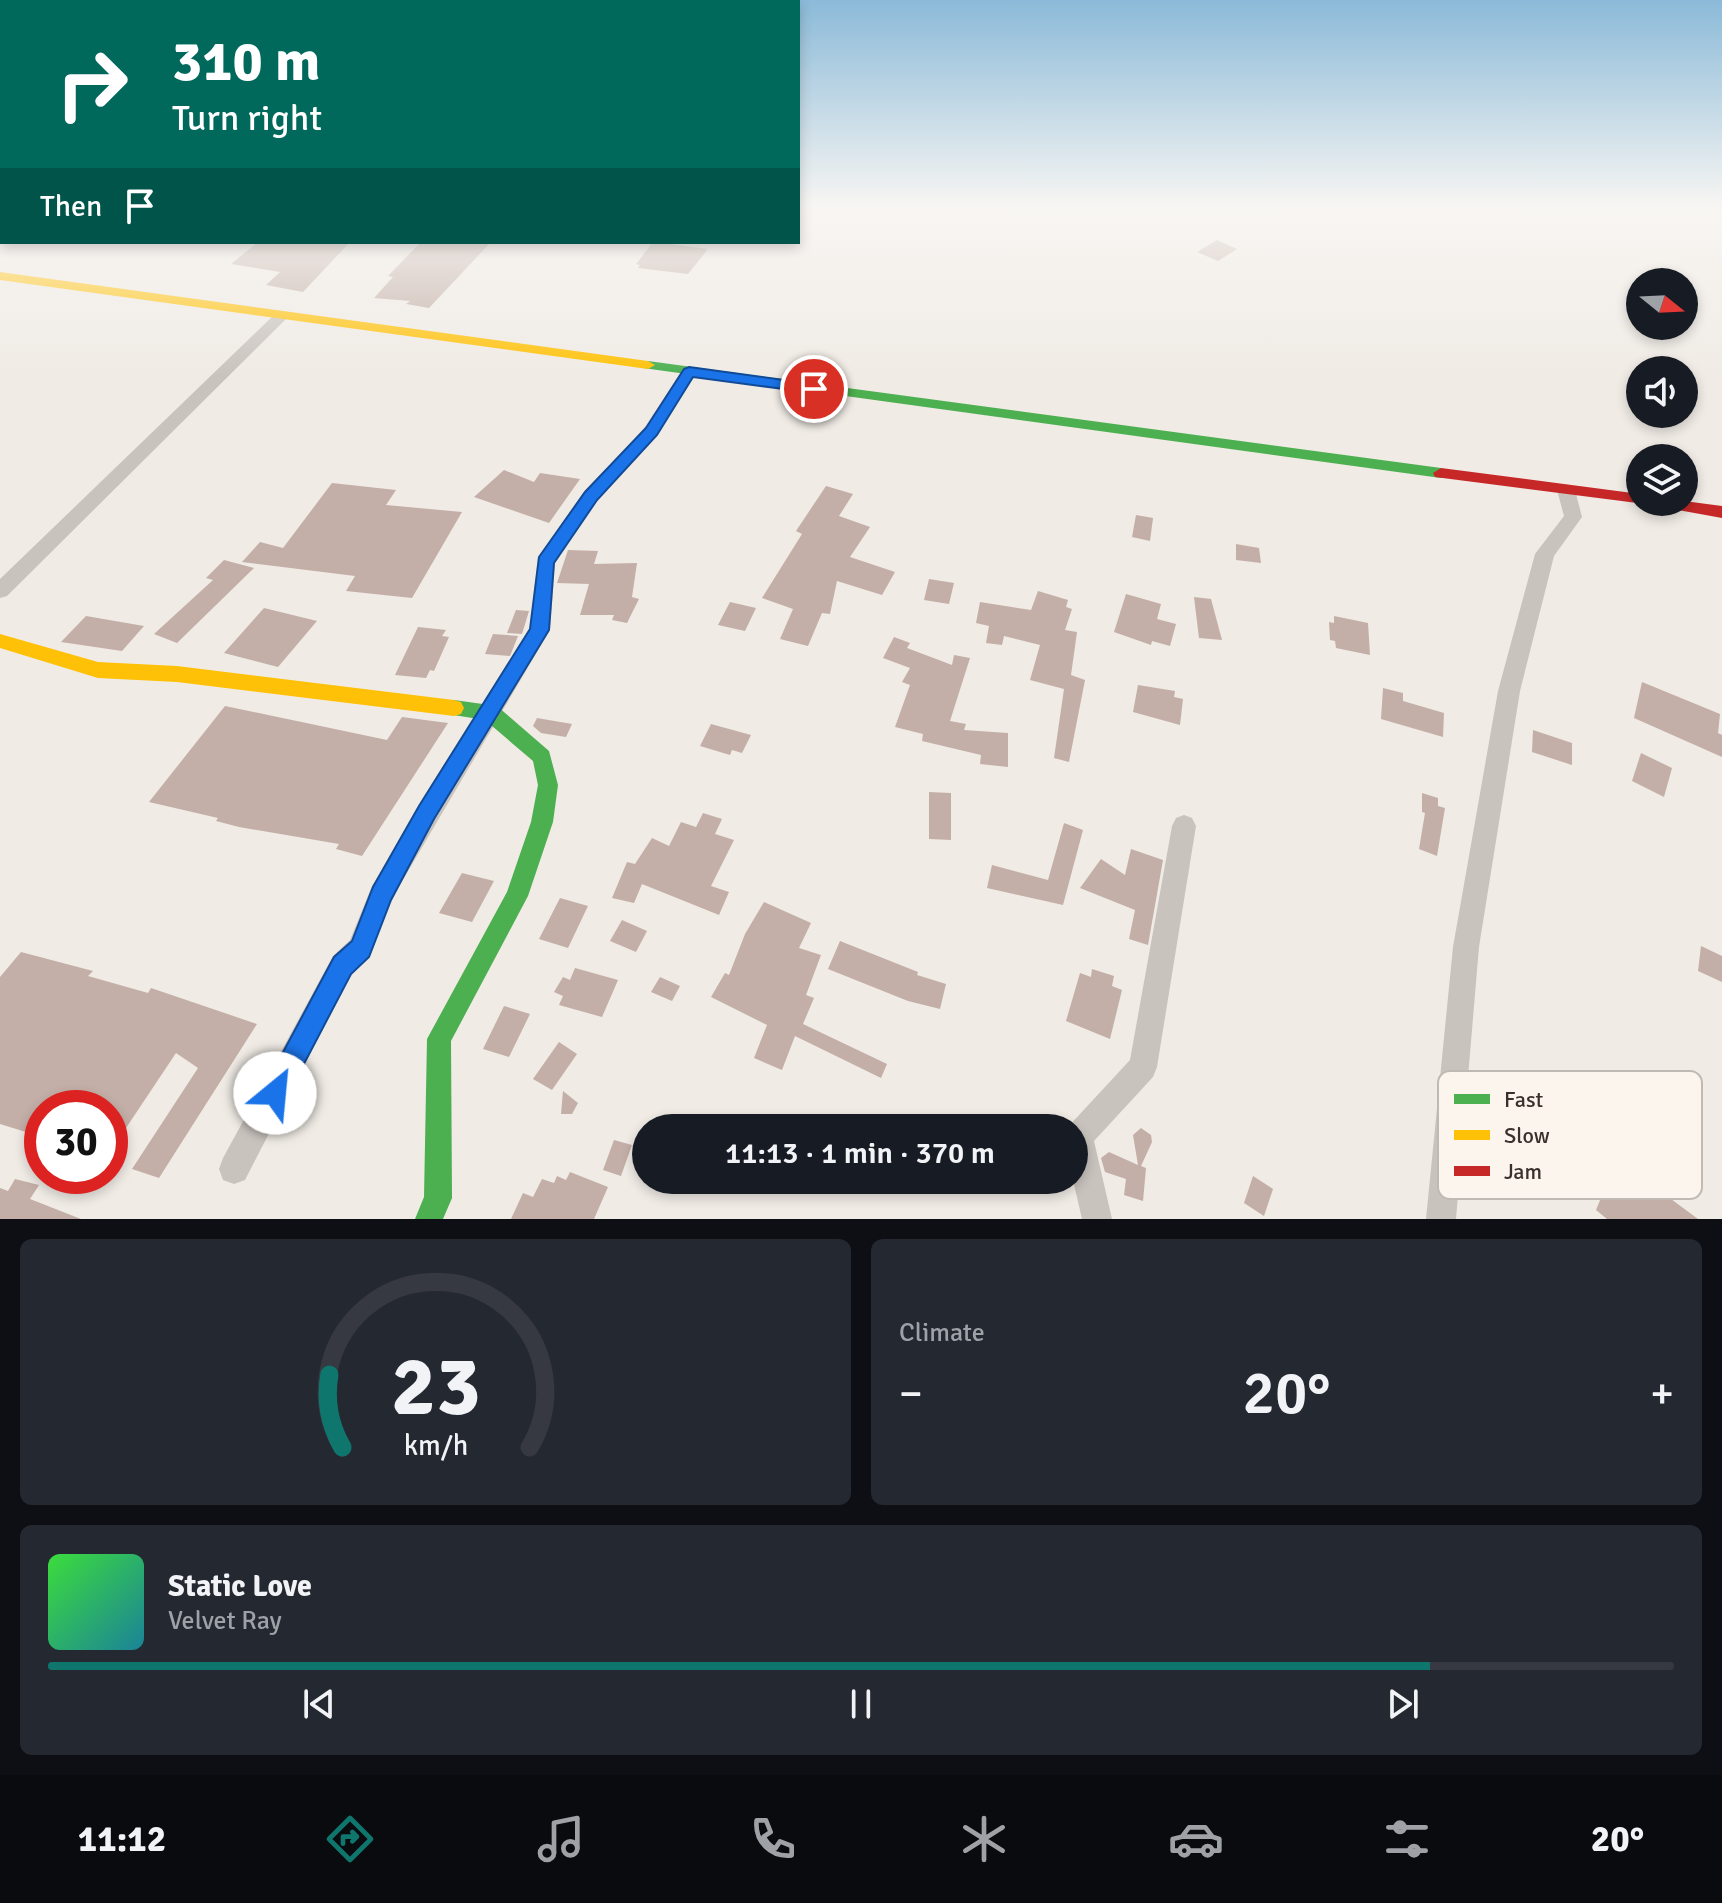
<!DOCTYPE html>
<html lang="en">
<head>
<meta charset="utf-8">
<style>
	:root { --surface:#171b24; --page:#242831; --text:#f1f3f6; --muted:#9ea1a6; --line:#363941; --accent:#0f766e }
	body { margin:0; font-family:Signika,sans-serif; background:var(--page); color:var(--text); height:100vh; display:flex; flex-direction:column; font-size:30px; white-space:nowrap }
	* { box-sizing:border-box; margin:0 }
	p { font-size:26px; color:var(--muted) }
	.icon { flex:none; width:44px; height:44px; fill:none; stroke:currentColor; stroke-width:2; stroke-linecap:round; stroke-linejoin:round }
	.map { position:relative; height:1219px; overflow:hidden }
	.side { display:flex; flex-direction:column; gap:20px; padding:20px; background:#0d0f14; flex:1 }
	.side>* { flex:none }
	.banner { position:absolute; left:0px; top:0px; width:800px; height:244px; box-shadow:0 4px 12px #0003; background:#00695c; color:#fff; overflow:hidden }
	.needle { width:52px; rotate:108deg }
	.tools { position:absolute; left:1626px; top:268px; display:grid; gap:16px }
	.tools a { display:grid; place-items:center; width:72px; height:72px; border-radius:50%; background:var(--surface); box-shadow:0 4px 12px #0003; font-size:40px }
	.speed { position:absolute; left:24px; top:1090px; display:flex; gap:16px; font-size:40px; font-weight:700; text-align:center }
	.speed>* { display:grid; place-content:center; width:104px; height:104px; border-radius:50%; background:var(--surface); box-shadow:0 4px 12px #0003; line-height:1 }
	.speed .limit { border:12px solid #d22; background:#fff; color:#111 }
	.pin { position:absolute; display:grid; place-items:center; width:68px; height:68px; color:#fff; margin:-34px; border:4px solid #fff; border-radius:50%; box-shadow:0 2px 8px #0007 }
	.me { position:absolute; width:88px; margin:-44px; rotate:28deg; stroke-linejoin:round; filter:drop-shadow(0 0 6px #0008) }
	.turn { display:flex; align-items:center; gap:28px; height:168px; padding:0 40px; font-size:36px }
	.turn .icon { width:104px; height:104px; stroke-width:2.5 }
	.turn b { display:block; font-size:56px; line-height:68px }
	.then { display:flex; align-items:center; height:76px; padding:0 40px; background:#0003; gap:16px; font-size:30px }
	.big { font-size:60px; font-weight:600; line-height:1.1 }
	.side .widget { flex:1; display:flex; flex-direction:column; justify-content:center; gap:12px; min-width:0; padding:0 28px; border-radius:12px; background:var(--page) }
	.side .dial { align-items:center; gap:0 }
	.dial svg { height:208px; overflow:visible; fill:none; stroke:var(--line); stroke-width:7; stroke-linecap:round; text-anchor:middle }
	.dial text { fill:var(--text); stroke:none }
	.song { display:flex; align-items:center; gap:24px }
	.cover { width:96px; height:96px; border-radius:12px; background:linear-gradient(135deg,hsl(120 70% 55%),hsl(190 70% 35%)) }
	.played { height:8px; border-radius:4px; background:linear-gradient(90deg,var(--accent) 85%,var(--line) 85%) }
	.keys { display:flex; justify-content:space-around; direction:ltr }
	.heat { display:flex; justify-content:space-between; align-items:center; font-size:44px; direction:ltr }
	.side .tiles { flex:1; display:grid; gap:20px; grid-template-columns:1fr 1fr }
	.widget:last-child { grid-column:span 2 }
	.trip { position:absolute; left:632px; top:1114px; width:456px; height:80px; border-radius:40px; background:var(--surface); box-shadow:0 4px 12px #0003; font-weight:600; line-height:80px; text-align:center }
	.tab-bar { display:flex; height:128px; justify-content:space-around; align-items:center; background:#090b0e; color:var(--muted) }
	.tab-bar .icon { width:56px; height:56px }
	.tab-bar .on { color:var(--accent) }
	.tab-bar b { font-size:36px; color:var(--text) }
	.map>svg:first-child { display:block }
	.building { fill:#c3afa7 }
	.lines { fill:none; stroke-linecap:round; stroke-linejoin:round }
	.street { fill:#c9c3be; fill-rule:evenodd }
	.fast { fill:#4caf50; fill-rule:evenodd }
	.slow { fill:#ffc107; fill-rule:evenodd }
	.jam { fill:#c62828; fill-rule:evenodd }
	.route { fill:#1a73e8; stroke:#114b97; stroke-width:2 }
	.key { fill:#fbf5ee; stroke:#c1bab4; stroke-width:2 }
	.key-label { font-size:22px; fill:#3b302b }
</style>
</head>
<body>
<div class="map">
<svg width="1722" height="1219" viewBox="0 0 1722 1219">
	<rect width="100%" height="100%" fill="#f0ebe5"/>
	<g class="building">
		<polygon points="1217,240 1237,249 1218,261 1197,252"/>
		<polygon points="258,242 350,242 303,292 266,285 280,272 231,264"/>
		<polygon points="421,242 491,242 429,308 406,304 410,301 374,298 393,277 388,276"/>
		<polygon points="653,242 656,242 708,249 688,274 638,268 640,265 636,264"/>
		<polygon points="504,470 534,482 540,473 580,479 549,523 474,497"/>
		<polygon points="332,483 396,490 386,505 462,512 412,598 346,591 355,576 242,562 260,542 283,548"/>
		<polygon points="826,486 853,494 839,516 870,527 850,557 895,572 882,595 837,581 830,614 822,613 808,646 780,639 793,609 762,598 802,534 796,531"/>
		<polygon points="1136,515 1153,518 1150,541 1132,537"/>
		<polygon points="1236,544 1259,548 1261,563 1236,560"/>
		<polygon points="568,550 598,551 594,564 637,563 632,597 639,599 627,623 612,620 614,615 580,615 589,584 557,583"/>
		<polygon points="224,560 254,568 177,643 154,634 213,580 206,578"/>
		<polygon points="929,579 954,583 949,604 924,600"/>
		<polygon points="1038,591 1068,600 1066,607 1072,609 1065,630 1077,632 1071,675 1085,680 1069,762 1054,758 1064,689 1030,680 1040,645 1004,636 1002,645 986,643 989,626 976,623 980,602 1031,610"/>
		<polygon points="1126,594 1161,604 1157,619 1176,624 1170,646 1152,641 1151,645 1114,632"/>
		<polygon points="1194,597 1211,599 1222,640 1199,638"/>
		<polygon points="730,602 756,608 745,631 718,625"/>
		<polygon points="264,608 317,621 278,667 224,653"/>
		<polygon points="516,610 529,611 522,634 507,633"/>
		<polygon points="86,616 144,626 122,651 61,642"/>
		<polygon points="1334,616 1368,623 1370,655 1336,648 1335,641 1330,640 1329,622 1334,623"/>
		<polygon points="418,627 446,630 442,636 449,637 434,671 430,670 426,678 395,675"/>
		<polygon points="493,634 518,636 510,656 485,654"/>
		<polygon points="894,637 910,643 907,648 952,665 954,655 970,658 950,721 966,724 964,730 1008,733 1008,767 980,764 981,755 922,741 923,734 895,727 910,685 902,682 910,668 883,658"/>
		<polygon points="1642,682 1720,714 1718,733 1722,735 1722,757 1634,718"/>
		<polygon points="1138,685 1175,691 1174,697 1183,699 1180,725 1133,712"/>
		<polygon points="1383,688 1403,693 1403,701 1444,713 1443,737 1381,719"/>
		<polygon points="225,706 387,740 402,717 448,723 362,856 336,849 339,844 239,827 216,821 218,818 149,802"/>
		<polygon points="537,718 572,724 566,737 541,733 533,726"/>
		<polygon points="711,724 751,735 742,753 732,750 730,755 700,746"/>
		<polygon points="1533,730 1572,743 1572,765 1532,752"/>
		<polygon points="1641,753 1672,768 1664,797 1632,781"/>
		<polygon points="929,792 951,793 951,840 929,839"/>
		<polygon points="1422,793 1438,798 1438,806 1445,808 1437,856 1419,849 1425,813 1422,812"/>
		<polygon points="703,813 722,819 715,834 734,840 711,886 729,892 719,915 642,884 634,903 612,898 627,862 635,864 652,838 669,846 681,822 696,827"/>
		<polygon points="1064,823 1083,830 1063,905 987,888 992,865 1048,880"/>
		<polygon points="1131,849 1163,860 1148,945 1129,939 1135,910 1080,888 1101,859 1125,875"/>
		<polygon points="462,873 494,881 472,922 439,913"/>
		<polygon points="560,898 588,906 568,948 539,939"/>
		<polygon points="764,902 811,923 799,948 821,955 806,995 814,998 803,1024 887,1064 881,1078 795,1036 782,1070 754,1058 767,1025 711,997 725,973 729,975 745,934"/>
		<polygon points="622,920 647,931 636,952 610,941"/>
		<polygon points="840,941 918,972 917,975 946,984 940,1009 908,1001 828,969"/>
		<polygon points="1701,946 1722,956 1722,982 1698,971"/>
		<polygon points="21,952 93,971 88,976 148,993 151,988 257,1024 159,1178 132,1169 198,1068 176,1053 110,1152 110,1108 42,1108 42,1137 0,1124 0,977"/>
		<polygon points="575,968 618,980 602,1017 559,1005 563,996 554,992 563,977 570,980"/>
		<polygon points="1092,969 1114,976 1112,986 1122,990 1110,1039 1066,1021 1080,973 1091,977"/>
		<polygon points="660,977 680,986 672,1001 651,992"/>
		<polygon points="504,1006 530,1014 509,1057 483,1049"/>
		<polygon points="559,1042 577,1054 552,1090 533,1079"/>
		<polygon points="563,1091 578,1103 572,1114 561,1114"/>
		<polygon points="1141,1128 1151,1135 1152,1142 1141,1166 1146,1168 1143,1201 1124,1195 1126,1179 1105,1172 1101,1158 1109,1152 1138,1165 1133,1135"/>
		<polygon points="614,1140 632,1145 621,1176 603,1170"/>
		<polygon points="1617,1159 1698,1219 1607,1219 1596,1210"/>
		<polygon points="570,1172 608,1187 594,1219 511,1219 523,1193 533,1197 542,1179 554,1183 557,1176 566,1180"/>
		<polygon points="1253,1176 1273,1189 1264,1216 1244,1203"/>
		<polygon points="15,1179 39,1185 30,1199 81,1219 0,1219 0,1188 8,1191"/>
	</g>
	<g class="lines">
		<g class="street">
			<polygon points="282,311 287,312 287,318 7,596 0,598 0,579 277,312"/>
			<polygon points="689,367 697,372 657,435 597,500 555,563 550,630 391,900 369,958 351,974 245,1180 234,1184 223,1180 219,1169 223,1158 333,956 350,940 372,886 530,629 538,557 585,492 645,427 683,369"/>
			<polygon points="1566,484 1575,490 1582,517 1554,556 1520,691 1479,947 1456,1219 1426,1219 1453,947 1498,691 1535,554 1564,516 1557,490"/>
			<polygon points="1184,815 1192,818 1196,826 1157,1067 1153,1077 1094,1141 1112,1219 1082,1219 1073,1180 1074,1128 1067,1128 1130,1060 1172,826 1176,818"/>
		</g>
		<g class="fast">
			<polygon points="648,361 1441,468 1449,473 1441,478 643,368 641,365"/>
			<polygon points="454,700 497,706 549,751 558,785 553,822 528,896 451,1041 452,1198 443,1219 415,1219 424,1197 427,1039 507,892 531,822 538,785 533,761 485,720 447,714 444,708 447,702"/>
		</g>
		<g class="slow">
			<polygon points="0,272 648,361 655,365 648,369 0,280"/>
			<polygon points="0,634 98,662 177,666 454,700 461,702 464,708 461,714 454,716 177,682 98,678 0,648"/>
		</g>
		<polygon class="jam" points="1441,468 1640,494 1640,502 1684,501 1722,506 1722,518 1645,504 1435,477 1433,473"/>
	</g>
	<linearGradient id="sky" x2="0" y2="1"><stop stop-color="#8bbad8"/><stop offset="0.55" stop-color="#f8f6f3"/><stop offset="1" stop-color="#f8f6f3" stop-opacity="0"/></linearGradient>
	<rect width="1722" height="377" fill="url(#sky)"/>
	<polygon class="route" points="689,367 814,384 821,389 814,393 693,377 657,435 597,500 554,563 549,630 434,819 391,900 369,957 351,974 284,1102 275,1106 266,1102 262,1093 266,1084 334,957 352,941 373,887 419,806 530,629 539,557 585,492 646,428 684,369"/>
	<rect x="1438" y="1071" width="264" height="128" rx="12" class="key"/>
	<rect x="1454" y="1094" width="36" height="10" fill="#4caf50"/>
	<rect x="1454" y="1130" width="36" height="10" fill="#ffc107"/>
	<rect x="1454" y="1166" width="36" height="10" fill="#c62828"/>
	<g class="key-label">
		<text x="1504" y="1107">Fast</text>
		<text x="1504" y="1143">Slow</text>
		<text x="1504" y="1179">Jam</text>
	</g>
</svg>
<div class="tools">
<a><svg class="needle" viewBox="-14 -14 28 28"><path d="M0-13l5 13h-10z" fill="#e53935"/><path d="M0 13l5-13h-10z" fill="#9ea1a6"/></svg></a>
<a><svg class="icon" aria-label="sound" viewBox="0 0 24 24"><path d="M4 9h4l5-4v14l-5-4H4zM17 9q2 3 0 6"/></svg></a>
<a><svg class="icon" aria-label="layers" viewBox="0 0 24 24"><path d="M12 4l9 5-9 5-9-5zM3 14l9 5 9-5"/></svg></a>
</div>
<div class="speed"><div class="limit">30</div></div>
<div class="pin" style="left:814px;top:389px;background:#d93025"><svg class="icon" aria-label="arrive" viewBox="0 0 24 24"><path d="M6 21V4h12l-3 4 3 4H6"/></svg></div>
<svg class="me" style="left:275px;top:1093px" viewBox="-20 -20 40 40"><circle r="19" fill="#fff"/><path d="M0-13L10 11 0 6-10 11z" fill="#1a73e8"/></svg>
<div class="trip">11:13 · 1 min · 370 m</div>
<div class="banner">
<div class="turn"><svg class="icon" aria-label="right" viewBox="0 0 24 24"><path d="M7 20v-9h11M14 6l5 5-5 5"/></svg><div><b>310 m</b>Turn right</div></div>
<div class="then">Then<svg class="icon" aria-label="arrive" viewBox="0 0 24 24"><path d="M6 21V4h12l-3 4 3 4H6"/></svg></div>
</div>
</div>
<section class="side">
<div class="tiles">
<div class="widget dial"><svg viewBox="0 0 100 80">
<path d="M14 69A42 42 0 1 1 86 69"/>
<path d="M14 69A42 42 0 0 1 9 41" stroke="#0f766e"/>
<text x="50" y="56" font-size="32" font-weight="700">23</text>
<text x="50" y="72" font-size="11">km/h</text>
</svg></div>
<div class="widget"><p>Climate</p>
<div class="heat"><a>−</a><b class="big">20°</b><a>+</a></div>
</div>
<div class="widget">
<div class="song"><i class="cover"></i><div><b>Static Love</b><p>Velvet Ray</p></div></div>
<div class="played"></div>
<div class="keys"><svg class="icon" aria-label="previous" viewBox="0 0 24 24"><path d="M18 5L8 12l10 7zM5 5v14"/></svg><svg class="icon" aria-label="pause" viewBox="0 0 24 24"><path d="M8 5v14M16 5v14"/></svg><svg class="icon" aria-label="next" viewBox="0 0 24 24"><path d="M6 5l10 7-10 7zM19 5v14"/></svg></div>
</div>
</div>
</section>
<nav class="tab-bar">
<b>11:12</b>
<svg class="icon on" aria-label="directions" viewBox="0 0 24 24"><path d="M12 3l9 9-9 9-9-9zM9 14v-3h6M13 9l2 2-2 2"/></svg>
<svg class="icon" aria-label="music" viewBox="0 0 24 24"><path d="M9 18V5l10-2v13"/><circle cx="6" cy="18" r="3"/><circle cx="16" cy="16" r="3"/></svg>
<svg class="icon" aria-label="phone" viewBox="0 0 24 24"><path d="M5 4h4l2 5-3 2q2 4 5 5l2-3 5 2v4C11 20 4 13 5 4z"/></svg>
<svg class="icon" aria-label="climate" viewBox="0 0 24 24"><path d="M12 3v18M4 7l16 10M4 17L20 7"/></svg>
<svg class="icon" aria-label="car" viewBox="0 0 24 24"><path d="M5 17H2v-5l4-1 3-4h7l3 4 3 1v5h-3M9 17h6M6 11h13"/><circle cx="7" cy="17" r="2"/><circle cx="17" cy="17" r="2"/></svg>
<svg class="icon" aria-label="filters" viewBox="0 0 24 24"><path d="M4 7h16M4 17h16"/><circle cx="9" cy="7" r="2"/><circle cx="15" cy="17" r="2"/></svg>
<b>20°</b>
</nav>
</body>
</html>
